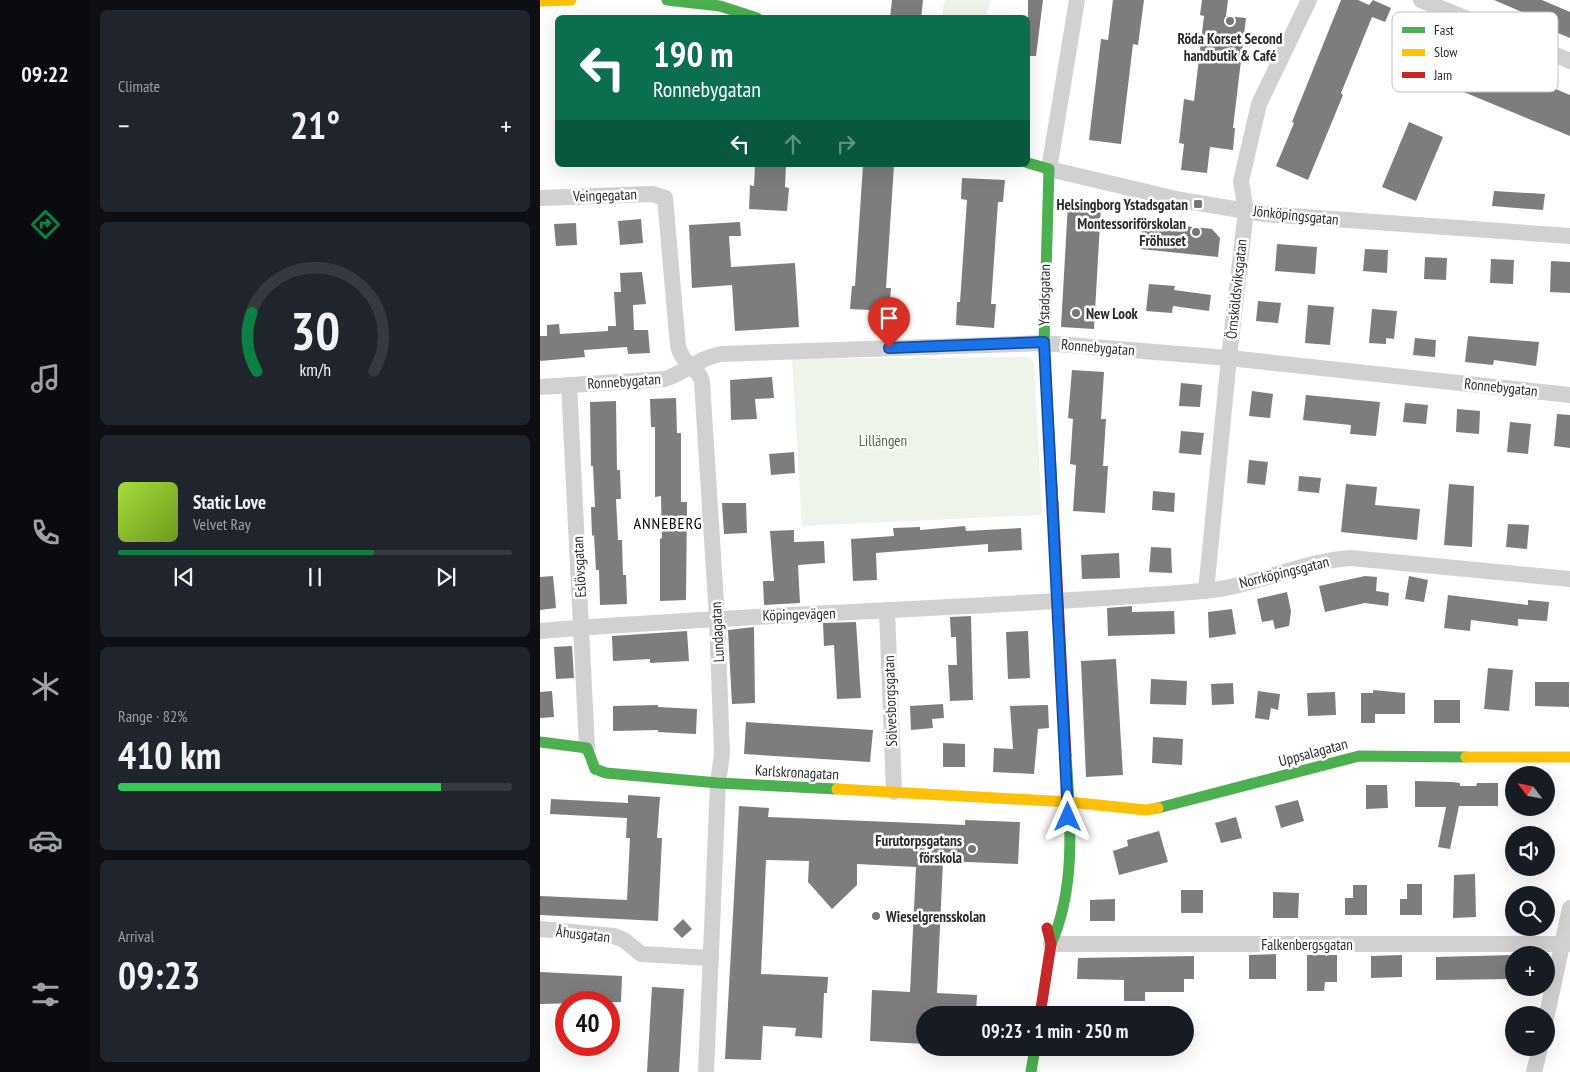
<!DOCTYPE html>
<html lang="en">
<head>
<meta charset="utf-8">
<style>
	:root { --surface:#171b24; --page:#20242c; --text:#f1f3f6; --muted:#9ea1a6; --line:#363941; --accent:#0b8043 }
	body { margin:0; font-family:"PT Sans Narrow",sans-serif; background:var(--page); color:var(--text); height:100vh; display:flex; flex-direction:column; font-size:19px; white-space:nowrap }
	* { box-sizing:border-box; margin:0 }
	p { font-size:16px; color:var(--muted) }
	.icon { flex:none; width:28px; height:28px; fill:none; stroke:currentColor; stroke-width:2; stroke-linecap:round; stroke-linejoin:round }
	.map { position:relative; flex:1; overflow:hidden }
	.details { display:flex; flex-direction:column; gap:10px; padding:10px; background:#0d0f14; width:450px }
	.details>* { flex:none }
	.hud { position:absolute; left:15px; top:15px; width:475px; height:152px; border-radius:8px; box-shadow:0 5px 20px #0002; background:#0b6e4f; color:#fff; overflow:hidden }
	.needle { width:32px; rotate:302deg }
	.fabs { position:absolute; left:965px; top:766px; display:grid; gap:10px }
	.fabs a { display:grid; place-items:center; width:50px; height:50px; border-radius:50%; background:var(--surface); box-shadow:0 5px 20px #0002; font-size:25px }
	.speed { position:absolute; left:15px; top:991px; display:flex; gap:10px; font-size:25px; font-weight:700; text-align:center }
	.speed>* { display:grid; place-content:center; width:65px; height:65px; border-radius:50%; background:var(--surface); box-shadow:0 5px 20px #0002; line-height:1 }
	.speed .limit { border:8px solid #d22; background:#fff; color:#111 }
	.pin { position:absolute; display:grid; place-items:center; width:42px; height:42px; color:#fff; margin:-51px -21px; border-radius:50% 50% 50% 0; rotate:-45deg; box-shadow:0 0 5px #0007 }
	.pin .icon { rotate:45deg }
	.me { position:absolute; width:55px; margin:-28px; rotate:0deg; stroke-linejoin:round; filter:drop-shadow(0 0 4px #0008) }
	.turn { display:flex; align-items:center; gap:18px; height:105px; padding:0 15px; font-size:22px }
	.turn .icon { width:65px; height:65px; stroke-width:2.5 }
	.turn b { display:block; font-size:35px; line-height:42px }
	.lanes { display:flex; align-items:center; height:48px; padding:0 15px; background:#0003; justify-content:center; gap:25px; direction:ltr }
	.lanes .off { opacity:.35 }
	.big { font-size:38px; font-weight:600; line-height:1.1 }
	.details .tile { flex:1; display:flex; flex-direction:column; justify-content:center; gap:8px; min-width:0; padding:0 18px; border-radius:8px; background:var(--page) }
	.details .dial { align-items:center; gap:0 }
	.dial svg { height:130px; overflow:visible; fill:none; stroke:var(--line); stroke-width:7; stroke-linecap:round; text-anchor:middle }
	.dial text { fill:var(--text); stroke:none }
	.song { display:flex; align-items:center; gap:15px }
	.cover { width:60px; height:60px; border-radius:8px; background:linear-gradient(135deg,hsl(80 70% 55%),hsl(80 70% 35%)) }
	.played { height:5px; border-radius:2px; background:linear-gradient(90deg,var(--accent) 65%,var(--line) 65%) }
	.keys { display:flex; justify-content:space-around; direction:ltr }
	.heat { display:flex; justify-content:space-between; align-items:center; font-size:28px; direction:ltr }
	.charge { height:8px; border-radius:4px; background:linear-gradient(90deg,#34c759 82%,var(--line) 0) }
	.trip { position:absolute; left:376px; top:1006px; width:278px; height:50px; border-radius:25px; background:var(--surface); box-shadow:0 5px 20px #0002; font-weight:600; line-height:50px; text-align:center }
	main { display:flex; flex:1; min-height:0 }
	.menu { display:flex; flex-direction:column; width:90px; justify-content:space-around; align-items:center; background:#090b0e; color:var(--muted) }
	.menu .icon { width:35px; height:35px }
	.menu .selected { color:var(--accent) }
	.menu b { font-size:22px; color:var(--text) }
	.map>svg:first-child { display:block }
	.green { fill:#eef4e9 }
	.building { fill:#7d7d7d }
	.lines { fill:none; stroke-linecap:round; stroke-linejoin:round }
	.street { stroke:#d1d1d1; stroke-width:16 }
	.fast { stroke:#4caf50; stroke-width:11 }
	.slow { stroke:#ffc107; stroke-width:11 }
	.jam { stroke:#c62828; stroke-width:11 }
	.route-casing { stroke:#114b97; stroke-width:12 }
	.route { stroke:#1a73e8; stroke-width:9 }
	.poi-dot { fill:#767676; stroke:#fff; stroke-width:2 }
	.labels { text-anchor:middle; dominant-baseline:central; stroke-width:5; stroke-linejoin:round; paint-order:stroke }
	.poi-label { font-size:15px; font-weight:bold; fill:#2c2c2c; stroke:#fff; text-anchor:end }
	.street-label { font-size:15px; fill:#2c2c2c; stroke:#fff }
	.park-label { font-size:15px; fill:#4a6a36; stroke:#fff }
	.neighbourhood-label { font-size:16px; letter-spacing:1px; fill:#000; stroke:#fff }
	.key { fill:#fff; stroke:#c0c0c0; stroke-width:1 }
	.key-label { font-size:14px; fill:#2c2c2c }
</style>
</head>
<body>
<main>
<nav class="menu">
<b>09:22</b>
<svg class="icon selected" aria-label="directions" viewBox="0 0 24 24"><path d="M12 3l9 9-9 9-9-9zM9 14v-3h6M13 9l2 2-2 2"/></svg>
<svg class="icon" aria-label="music" viewBox="0 0 24 24"><path d="M9 18V5l10-2v13"/><circle cx="6" cy="18" r="3"/><circle cx="16" cy="16" r="3"/></svg>
<svg class="icon" aria-label="phone" viewBox="0 0 24 24"><path d="M5 4h4l2 5-3 2q2 4 5 5l2-3 5 2v4C11 20 4 13 5 4z"/></svg>
<svg class="icon" aria-label="climate" viewBox="0 0 24 24"><path d="M12 3v18M4 7l16 10M4 17L20 7"/></svg>
<svg class="icon" aria-label="car" viewBox="0 0 24 24"><path d="M5 17H2v-5l4-1 3-4h7l3 4 3 1v5h-3M9 17h6M6 11h13"/><circle cx="7" cy="17" r="2"/><circle cx="17" cy="17" r="2"/></svg>
<svg class="icon" aria-label="filters" viewBox="0 0 24 24"><path d="M4 7h16M4 17h16"/><circle cx="9" cy="7" r="2"/><circle cx="15" cy="17" r="2"/></svg>
</nav>
<section class="details">
<div class="tile"><p>Climate</p>
<div class="heat"><a>−</a><b class="big">21°</b><a>+</a></div>
</div>
<div class="tile dial"><svg viewBox="0 0 100 80">
<path d="M14 69A42 42 0 1 1 86 69"/>
<path d="M14 69A42 42 0 0 1 11 33" stroke="#0b8043"/>
<text x="50" y="56" font-size="32" font-weight="700">30</text>
<text x="50" y="72" font-size="11">km/h</text>
</svg></div>
<div class="tile">
<div class="song"><i class="cover"></i><div><b>Static Love</b><p>Velvet Ray</p></div></div>
<div class="played"></div>
<div class="keys"><svg class="icon" aria-label="previous" viewBox="0 0 24 24"><path d="M18 5L8 12l10 7zM5 5v14"/></svg><svg class="icon" aria-label="pause" viewBox="0 0 24 24"><path d="M8 5v14M16 5v14"/></svg><svg class="icon" aria-label="next" viewBox="0 0 24 24"><path d="M6 5l10 7-10 7zM19 5v14"/></svg></div>
</div>
<div class="tile"><p>Range · 82%</p><b class="big">410 km</b><div class="charge"></div></div>
<div class="tile"><p>Arrival</p><b class="big">09:23</b></div>
</section>
<div class="map">
<svg width="1030" height="1072" viewBox="0 0 1030 1072">
	<rect width="100%" height="100%" fill="#fff"/>
	<g class="green">
		<polygon points="405,0 451,0 446,17 404,17 402,14"/>
		<polygon points="488,357 494,362 502,515 262,526 252,359"/>
	</g>
	<g class="building">
		<polygon points="352,0 383,0 381,18 350,18"/>
		<polygon points="488,0 503,0 496,56 488,56"/>
		<polygon points="573,0 604,0 598,45 593,44 581,144 549,140 561,39 568,40"/>
		<polygon points="662,0 688,0 686,16 706,18 693,128 695,128 693,150 670,147 667,173 641,170 644,144 639,143 644,99 654,101 664,16 660,15"/>
		<polygon points="801,0 818,0 829,5 833,0 851,8 845,22 832,17 801,93 803,95 768,180 736,166 754,123 752,122"/>
		<polygon points="954,0 1002,0 1030,12 1030,38 996,24 998,19"/>
		<polygon points="882,34 1030,95 1030,136 868,69"/>
		<polygon points="869,122 903,137 876,201 842,187"/>
		<polygon points="215,165 246,165 245,187 249,188 247,211 209,209 210,185 214,186"/>
		<polygon points="323,165 354,165 346,288 351,288 349,311 310,309 312,286 315,286"/>
		<polygon points="422,178 465,180 463,202 458,202 451,304 456,304 454,328 416,325 417,302 420,302 427,200 421,199"/>
		<polygon points="954,191 1005,194 1003,210 952,206"/>
		<polygon points="528,204 561,206 554,329 521,327"/>
		<polygon points="101,219 103,243 80,245 78,221"/>
		<polygon points="603,219 644,223 644,226 672,229 680,238 678,257 600,249"/>
		<polygon points="200,222 201,236 189,236 191,267 255,263 259,327 195,331 192,285 152,288 149,225"/>
		<polygon points="36,223 37,245 16,246 14,224"/>
		<polygon points="737,244 777,247 775,274 735,271"/>
		<polygon points="825,249 848,250 847,273 823,271"/>
		<polygon points="885,257 907,258 906,280 884,279"/>
		<polygon points="951,259 974,260 973,284 950,283"/>
		<polygon points="1011,261 1030,262 1030,293 1010,292"/>
		<polygon points="102,272 106,304 93,305 94,330 108,330 110,353 88,354 87,347 44,350 45,357 0,361 0,336 7,336 7,325 19,324 20,334 68,331 68,326 76,326 74,292 81,292 80,273"/>
		<polygon points="609,284 635,286 634,290 671,295 669,311 633,306 632,313 606,311"/>
		<polygon points="718,301 741,303 738,323 716,321"/>
		<polygon points="768,305 794,307 790,345 765,343"/>
		<polygon points="832,309 857,311 854,339 846,338 846,344 829,343"/>
		<polygon points="928,336 999,342 996,366 954,360 953,365 925,362"/>
		<polygon points="875,338 896,340 895,357 873,355"/>
		<polygon points="532,370 564,372 561,419 566,419 563,466 568,466 565,513 533,511 536,465 530,464 533,419 528,418"/>
		<polygon points="232,377 234,398 215,399 217,419 191,420 190,380"/>
		<polygon points="641,383 662,385 660,407 639,406"/>
		<polygon points="712,391 733,394 730,418 709,416"/>
		<polygon points="766,395 840,402 836,436 810,434 811,425 763,420"/>
		<polygon points="136,398 137,433 141,433 141,502 147,502 146,600 120,601 120,539 122,538 121,496 115,497 115,427 111,427 110,399"/>
		<polygon points="76,401 77,470 80,470 81,499 76,499 78,540 82,540 83,575 86,575 87,604 60,605 59,570 56,570 54,535 52,536 51,507 55,507 53,466 51,466 50,402"/>
		<polygon points="865,403 888,405 886,424 863,422"/>
		<polygon points="917,409 940,411 939,434 916,432"/>
		<polygon points="1017,414 1030,415 1030,448 1014,446"/>
		<polygon points="970,422 991,424 988,454 967,452"/>
		<polygon points="641,431 664,433 661,455 639,453"/>
		<polygon points="254,452 255,473 231,475 229,454"/>
		<polygon points="709,460 728,462 725,485 707,483"/>
		<polygon points="759,476 781,478 779,493 758,491"/>
		<polygon points="806,484 837,487 835,505 880,509 877,540 801,532"/>
		<polygon points="909,484 934,486 932,547 904,545"/>
		<polygon points="613,491 635,493 634,512 612,510"/>
		<polygon points="182,503 206,503 207,533 184,534"/>
		<polygon points="968,524 989,525 987,549 966,547"/>
		<polygon points="425,526 426,531 481,528 482,550 448,552 448,544 336,553 337,580 313,581 311,539 354,536 353,528 380,527 380,530"/>
		<polygon points="254,530 254,542 284,541 285,563 258,565 260,603 224,605 223,581 234,581 230,531"/>
		<polygon points="611,547 631,548 632,573 609,572"/>
		<polygon points="579,553 580,578 542,579 541,555"/>
		<polygon points="13,576 16,608 0,610 0,577"/>
		<polygon points="825,576 837,577 836,591 849,593 848,606 825,603 785,612 779,586"/>
		<polygon points="869,576 888,580 884,602 865,599"/>
		<polygon points="747,592 751,611 749,626 735,629 733,620 722,622 717,599"/>
		<polygon points="908,595 988,605 988,600 1009,602 1007,621 978,619 978,626 931,620 930,631 904,628"/>
		<polygon points="592,606 592,612 634,611 635,634 568,636 567,608"/>
		<polygon points="692,609 696,634 669,638 668,612"/>
		<polygon points="431,616 433,700 410,701 408,665 417,665 416,637 411,637 410,617"/>
		<polygon points="316,622 321,698 297,699 294,645 284,646 283,623"/>
		<polygon points="214,627 215,703 192,704 188,630"/>
		<polygon points="147,631 149,661 110,663 110,659 73,661 72,636"/>
		<polygon points="488,631 490,678 468,679 466,632"/>
		<polygon points="32,646 34,678 16,679 14,647"/>
		<polygon points="576,659 583,775 546,777 541,661"/>
		<polygon points="948,668 973,670 969,711 944,709"/>
		<polygon points="611,679 647,681 646,705 610,704"/>
		<polygon points="995,682 1029,682 1029,707 995,706"/>
		<polygon points="693,683 694,704 672,705 671,684"/>
		<polygon points="833,690 865,693 865,714 835,714 835,723 821,723 821,693 833,693"/>
		<polygon points="12,691 14,717 0,718 0,692"/>
		<polygon points="718,691 740,694 738,710 731,708 729,720 715,718"/>
		<polygon points="795,692 796,715 768,716 767,693"/>
		<rect x="894" y="700" width="26" height="23"/>
		<polygon points="403,704 404,718 392,719 393,728 371,730 370,706"/>
		<polygon points="118,705 118,707 157,709 156,734 118,732 118,730 73,731 73,706"/>
		<polygon points="508,705 509,728 498,729 494,774 453,772 454,748 473,749 470,706"/>
		<polygon points="206,722 333,730 330,762 204,754"/>
		<polygon points="613,737 643,739 642,765 612,763"/>
		<polygon points="403,743 425,744 425,767 403,767"/>
		<polygon points="875,781 912,782 920,783 920,786 936,786 937,783 958,783 958,806 919,806 910,849 898,847 906,807 875,807"/>
		<polygon points="826,785 847,785 848,808 826,809"/>
		<polygon points="88,795 120,797 117,838 122,838 118,921 0,915 0,896 87,900 90,838 86,838 87,818 10,814 11,799 88,803"/>
		<polygon points="758,800 764,821 741,828 735,806"/>
		<polygon points="199,806 229,808 228,817 425,825 425,820 480,822 478,864 403,861 397,993 437,995 436,1015 385,1015 385,1044 330,1041 332,990 370,992 376,867 317,864 317,885 292,909 268,882 269,861 226,860 221,974 288,977 287,993 284,993 282,1038 255,1036 256,1028 223,1026 221,1060 185,1059"/>
		<polygon points="696,817 702,838 681,843 675,823"/>
		<polygon points="619,831 628,862 579,875 573,851 588,846 587,840"/>
		<polygon points="935,874 936,917 913,918 914,875"/>
		<polygon points="867,884 882,884 882,915 860,915 860,899 867,899"/>
		<polygon points="813,885 827,885 827,915 805,915 805,898 813,898"/>
		<rect x="641" y="890" width="22" height="23"/>
		<polygon points="733,892 759,893 758,918 733,918"/>
		<polygon points="575,899 575,921 550,921 550,900"/>
		<polygon points="143,919 152,929 142,938 133,929"/>
		<polygon points="736,954 736,979 709,979 709,955"/>
		<polygon points="767,955 797,955 797,982 785,982 784,991 767,991"/>
		<polygon points="862,955 862,977 831,978 831,956"/>
		<polygon points="974,955 974,979 896,980 896,957"/>
		<polygon points="654,956 654,979 644,979 644,992 605,992 605,1001 584,1001 584,980 537,979 538,958"/>
		<polygon points="0,972 82,976 81,1002 0,1004"/>
		<polygon points="112,987 144,989 139,1072 107,1072"/>
	</g>
	<g class="lines">
		<g class="street">
			<polyline points="537,0 509,169 641,200 724,214 1030,236"/>
			<polyline points="881,0 1030,61"/>
			<path d="M0,198l112,-4 13,4 13,148c6,22 21,21 24,36l15,236 5,136 -4,29 -12,289"/>
			<polyline points="29,385 47,748"/>
			<path d="M0,387l125,-8c22,-7 31,-20 56,-25l323,-11 185,15 341,37"/>
			<polyline points="666,591 689,358 706,210 701,181 719,104 769,0"/>
			<polyline points="347,610 354,792"/>
			<path d="M0,631c221,-18 443,-22 663,-40 51,-4 98,-30 148,-33l219,21"/>
			<polyline points="0,929 74,936 84,940 101,954 171,958"/>
			<polyline points="511,944 1030,944"/>
			<polyline points="1006,1019 1030,908"/>
			<polyline points="994,1072 1000,1048"/>
		</g>
		<g class="fast">
			<polyline points="127,0 180,6 217,18"/>
			<polyline points="488,163 509,169 504,343 513,503"/>
			<polyline points="0,742 47,748 55,769 66,773 178,783 297,789"/>
			<polyline points="618,808 819,756 926,757"/>
			<path d="M511,944c26,-58 19,-127 15,-189"/>
			<polyline points="491,1072 495,1048"/>
		</g>
		<g class="slow">
			<polyline points="0,1 31,0"/>
			<polyline points="926,757 1030,757"/>
			<polyline points="297,789 529,802 606,810 618,808"/>
		</g>
		<g class="jam">
			<polyline points="513,503 526,755"/>
			<polyline points="500,1015 511,944 507,928"/>
		</g>
	</g>
	<g class="lines">
		<defs>
			<polyline id="route" points="349,348 504,342 528,817"/>
		</defs>
		<use href="#route" class="route-casing"/>
		<use href="#route" class="route"/>
	</g>
	<g class="poi-dot">
		<circle cx="690" cy="21" r="5"/>
		<rect x="653" y="199" width="10" height="10" rx="2.5"/>
		<circle cx="656" cy="232" r="5"/>
		<circle cx="536" cy="313" r="5"/>
		<circle cx="432" cy="849" r="5"/>
		<circle cx="336" cy="916" r="5"/>
	</g>
	<g class="labels">
		<g class="poi-label">
			<text x="690" y="38" text-anchor="middle">Röda Korset Second<tspan x="690" dy="17">handbutik &amp; Café</tspan></text>
			<text x="648" y="204">Helsingborg Ystadsgatan</text>
			<text x="646" y="223">Montessoriförskolan<tspan x="646" dy="17">Fröhuset</tspan></text>
			<text x="546" y="313" text-anchor="start">New Look</text>
			<text x="422" y="840">Furutorpsgatans<tspan x="422" dy="17">förskola</tspan></text>
			<text x="346" y="916" text-anchor="start">Wieselgrensskolan</text>
		</g>
		<g class="street-label">
			<text transform="translate(65 195) rotate(-2)">Veingegatan</text>
			<text transform="translate(756 215) rotate(6)">Jönköpingsgatan</text>
			<text transform="translate(696 289) rotate(-84)">Örnsköldsviksgatan</text>
			<text transform="translate(504 295) rotate(-89)">Ystadsgatan</text>
			<text transform="translate(558 347) rotate(5)">Ronnebygatan</text>
			<text transform="translate(84 381) rotate(-4)">Ronnebygatan</text>
			<text transform="translate(961 387) rotate(6)">Ronnebygatan</text>
			<text transform="translate(39 567) rotate(-93)">Eslövsgatan</text>
			<text transform="translate(744 572) rotate(-14)">Norrköpingsgatan</text>
			<text transform="translate(259 614) rotate(-2)">Köpingevägen</text>
			<text transform="translate(177 632) rotate(-93)">Lundagatan</text>
			<text transform="translate(350 701) rotate(-92)">Sölvesborgsgatan</text>
			<text transform="translate(773 752) rotate(-15)">Uppsalagatan</text>
			<text transform="translate(257 772) rotate(3)">Karlskronagatan</text>
			<text transform="translate(43 934) rotate(6)">Åhusgatan</text>
			<text x="767" y="944">Falkenbergsgatan</text>
		</g>
		<g class="park-label">
			<text x="343" y="440">Lillängen</text>
		</g>
		<g class="neighbourhood-label">
			<text x="128" y="523">ANNEBERG</text>
		</g>
	</g>
	<rect x="852" y="12" width="166" height="80" rx="8" class="key"/>
	<rect x="862" y="27" width="23" height="6" fill="#4caf50"/>
	<rect x="862" y="49" width="23" height="7" fill="#ffc107"/>
	<rect x="862" y="72" width="23" height="6" fill="#c62828"/>
	<g class="key-label">
		<text x="894" y="35">Fast</text>
		<text x="894" y="57">Slow</text>
		<text x="894" y="80">Jam</text>
	</g>
</svg>
<div class="fabs">
<a><svg class="needle" viewBox="-14 -14 28 28"><path d="M0-13l5 13h-10z" fill="#e53935"/><path d="M0 13l5-13h-10z" fill="#9ea1a6"/></svg></a>
<a><svg class="icon" aria-label="sound" viewBox="0 0 24 24"><path d="M4 9h4l5-4v14l-5-4H4zM17 9q2 3 0 6"/></svg></a>
<a><svg class="icon" aria-label="search" viewBox="0 0 24 24"><circle cx="10" cy="10" r="6"/><path d="M15 15l6 6"/></svg></a>
<a>+</a>
<a>−</a>
</div>
<div class="speed"><div class="limit">40</div></div>
<div class="pin" style="left:349px;top:348px;background:#d93025"><svg class="icon" aria-label="arrive" viewBox="0 0 24 24"><path d="M6 21V4h12l-3 4 3 4H6"/></svg></div>
<svg class="me" style="left:528px;top:817px" viewBox="-20 -20 40 40"><path d="M0-17L14 15 0 8-14 15z" fill="#1a73e8" stroke="#fff" stroke-width="4"/></svg>
<div class="trip">09:23 · 1 min · 250 m</div>
<div class="hud">
<div class="turn"><svg class="icon" aria-label="left" viewBox="0 0 24 24"><path d="M17 20v-9H6M10 6l-5 5 5 5"/></svg><div><b>190 m</b>Ronnebygatan</div></div>
<div class="lanes"><svg class="icon" aria-label="left" viewBox="0 0 24 24"><path d="M17 20v-9H6M10 6l-5 5 5 5"/></svg><svg class="icon off" aria-label="ahead" viewBox="0 0 24 24"><path d="M12 20V5M6 11l6-6 6 6"/></svg><svg class="icon off" aria-label="right" viewBox="0 0 24 24"><path d="M7 20v-9h11M14 6l5 5-5 5"/></svg></div>
</div>
</div>
</main>
</body>
</html>
